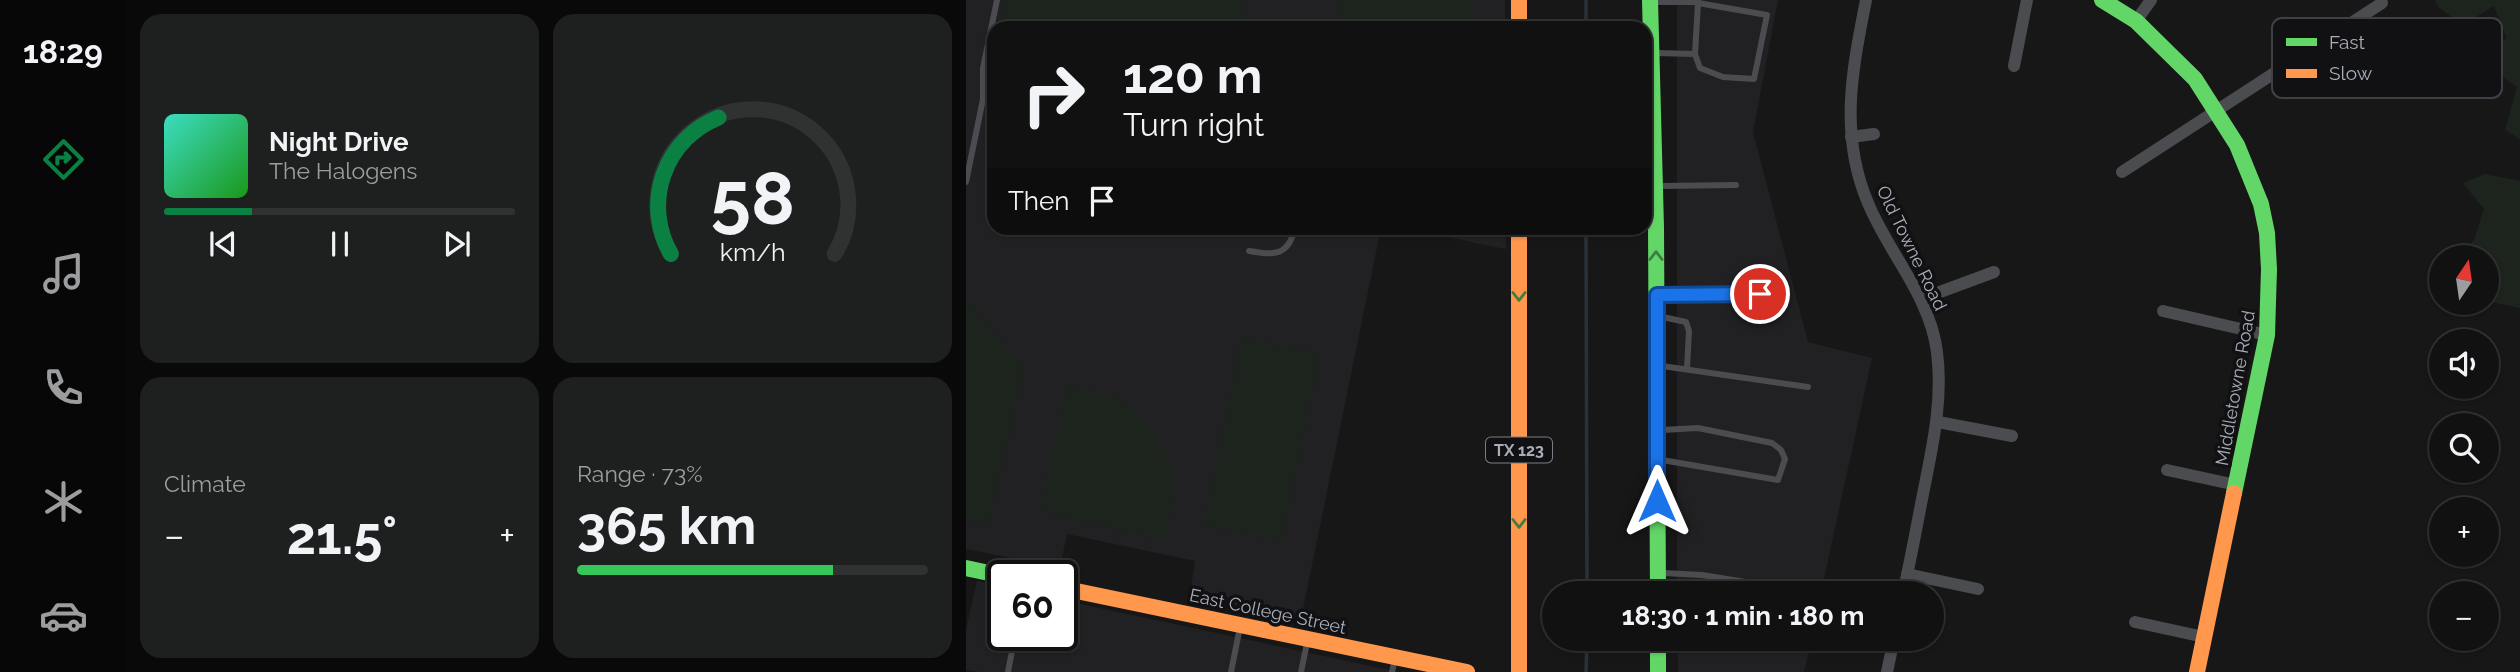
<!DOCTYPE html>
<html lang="en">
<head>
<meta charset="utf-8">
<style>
	:root { --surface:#111; --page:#1e1f1f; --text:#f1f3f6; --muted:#9c9d9f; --line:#303131; --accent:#0b8043 }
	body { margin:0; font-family:Raleway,sans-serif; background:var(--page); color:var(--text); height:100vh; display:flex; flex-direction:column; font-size:26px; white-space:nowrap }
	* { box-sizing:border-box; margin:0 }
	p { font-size:23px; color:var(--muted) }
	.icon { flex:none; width:38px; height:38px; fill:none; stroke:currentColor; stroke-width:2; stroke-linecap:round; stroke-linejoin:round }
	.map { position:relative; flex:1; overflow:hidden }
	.side { display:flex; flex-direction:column; gap:14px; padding:14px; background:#090909; width:840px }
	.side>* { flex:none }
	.banner { position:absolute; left:21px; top:21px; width:665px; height:214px; border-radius:21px; box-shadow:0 2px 5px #0004,0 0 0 2px var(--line); background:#111; color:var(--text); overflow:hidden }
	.needle { width:46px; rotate:13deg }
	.buttons { position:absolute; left:1463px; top:245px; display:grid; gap:14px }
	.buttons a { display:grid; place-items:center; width:70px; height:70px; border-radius:50%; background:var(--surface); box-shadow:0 2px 5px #0004,0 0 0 2px var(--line); font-size:35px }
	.speed { position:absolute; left:21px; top:560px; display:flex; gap:14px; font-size:35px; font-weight:700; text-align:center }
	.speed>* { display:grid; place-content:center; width:91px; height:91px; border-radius:50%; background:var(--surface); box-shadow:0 2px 5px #0004,0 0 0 2px var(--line); line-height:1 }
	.speed .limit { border:4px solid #111; border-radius:10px; background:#fff; color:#111 }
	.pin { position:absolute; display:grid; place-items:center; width:60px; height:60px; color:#fff; margin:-30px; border:4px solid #fff; border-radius:50%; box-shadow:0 2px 7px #0007 }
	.me { position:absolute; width:77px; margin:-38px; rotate:0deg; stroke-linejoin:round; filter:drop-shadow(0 0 5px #0008) }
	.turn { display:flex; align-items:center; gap:24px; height:147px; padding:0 21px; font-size:32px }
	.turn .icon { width:91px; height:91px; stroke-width:2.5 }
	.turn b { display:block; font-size:49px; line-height:60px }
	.then { display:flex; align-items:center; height:66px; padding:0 21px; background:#0003; gap:14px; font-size:26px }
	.big { font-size:52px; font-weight:700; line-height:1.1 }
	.side .widget { flex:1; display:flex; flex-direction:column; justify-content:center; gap:10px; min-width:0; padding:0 24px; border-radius:21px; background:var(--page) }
	.side .dial { align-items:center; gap:0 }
	.dial svg { height:182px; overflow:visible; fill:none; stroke:var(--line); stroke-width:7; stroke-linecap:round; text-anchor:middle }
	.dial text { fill:var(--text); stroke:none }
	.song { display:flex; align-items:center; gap:21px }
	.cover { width:84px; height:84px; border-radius:10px; background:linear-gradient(135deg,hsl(170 70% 55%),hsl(120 70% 35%)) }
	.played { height:7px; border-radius:4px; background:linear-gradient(90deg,var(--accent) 25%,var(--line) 25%) }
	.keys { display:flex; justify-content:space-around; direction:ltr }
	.heat { display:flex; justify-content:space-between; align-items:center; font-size:38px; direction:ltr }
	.charge { height:10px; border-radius:5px; background:linear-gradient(90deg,#34c759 73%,var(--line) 0) }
	.side .tiles { flex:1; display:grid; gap:14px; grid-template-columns:repeat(2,1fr) }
	.trip { position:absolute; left:576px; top:581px; width:402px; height:70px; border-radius:35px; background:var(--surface); box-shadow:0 2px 5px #0004,0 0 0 2px var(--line); font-weight:700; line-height:70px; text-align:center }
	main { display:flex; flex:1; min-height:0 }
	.dock { display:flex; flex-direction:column; width:126px; justify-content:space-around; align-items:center; background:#070707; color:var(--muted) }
	.dock .icon { width:49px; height:49px }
	.dock .current { color:var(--accent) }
	.dock b { font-size:32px; color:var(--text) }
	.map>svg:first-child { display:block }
	.built { fill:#212123 }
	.green { fill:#1d241e }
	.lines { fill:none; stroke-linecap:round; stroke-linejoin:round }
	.stream { stroke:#2a3239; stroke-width:3.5 }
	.lane { stroke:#4b4c50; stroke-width:6 }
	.street { stroke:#4b4c50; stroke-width:12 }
	.fast { stroke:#63d668; stroke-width:16 }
	.slow { stroke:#ff974d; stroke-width:16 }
	.oneway { stroke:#3e7d42 }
	.route-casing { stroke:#114b97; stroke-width:18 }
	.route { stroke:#1a73e8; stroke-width:12 }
	.labels { text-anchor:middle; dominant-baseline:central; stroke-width:7; stroke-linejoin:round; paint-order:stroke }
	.shield { fill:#111113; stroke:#7b7e86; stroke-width:2 }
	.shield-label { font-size:16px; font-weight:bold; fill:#a8adb8 }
	.street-label { font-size:18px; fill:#a8adb8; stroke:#111113 }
	.key { fill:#111113; stroke:#3e4045; stroke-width:2 }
	.key-label { font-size:19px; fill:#a8adb8 }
</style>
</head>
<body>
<main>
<nav class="dock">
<b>18:29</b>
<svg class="icon current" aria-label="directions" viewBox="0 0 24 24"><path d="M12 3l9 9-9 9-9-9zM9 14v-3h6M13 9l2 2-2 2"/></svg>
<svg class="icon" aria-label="music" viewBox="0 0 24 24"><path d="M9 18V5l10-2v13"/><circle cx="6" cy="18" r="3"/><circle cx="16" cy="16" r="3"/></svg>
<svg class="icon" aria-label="phone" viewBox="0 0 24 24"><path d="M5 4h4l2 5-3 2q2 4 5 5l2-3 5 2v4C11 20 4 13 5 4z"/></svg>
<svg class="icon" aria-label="climate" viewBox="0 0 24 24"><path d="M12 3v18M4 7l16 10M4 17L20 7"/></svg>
<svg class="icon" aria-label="car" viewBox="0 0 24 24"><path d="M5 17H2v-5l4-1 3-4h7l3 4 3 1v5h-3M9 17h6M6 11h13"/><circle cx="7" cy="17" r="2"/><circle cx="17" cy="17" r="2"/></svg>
</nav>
<section class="side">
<div class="tiles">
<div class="widget">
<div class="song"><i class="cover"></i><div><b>Night Drive</b><p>The Halogens</p></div></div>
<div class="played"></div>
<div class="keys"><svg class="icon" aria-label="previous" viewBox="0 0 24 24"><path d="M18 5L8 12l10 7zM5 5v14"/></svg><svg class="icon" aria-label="pause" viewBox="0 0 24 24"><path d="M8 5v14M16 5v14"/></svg><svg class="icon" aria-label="next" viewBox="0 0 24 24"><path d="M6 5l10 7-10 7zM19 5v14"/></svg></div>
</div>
<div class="widget dial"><svg viewBox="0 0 100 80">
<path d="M14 69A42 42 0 1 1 86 69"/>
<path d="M14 69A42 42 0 0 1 35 9" stroke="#0b8043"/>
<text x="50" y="56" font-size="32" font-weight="700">58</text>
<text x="50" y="72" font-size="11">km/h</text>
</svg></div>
<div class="widget"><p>Climate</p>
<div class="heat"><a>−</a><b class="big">21.5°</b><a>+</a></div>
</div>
<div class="widget"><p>Range · 73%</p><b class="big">365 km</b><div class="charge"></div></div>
</div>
</section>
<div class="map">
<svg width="1554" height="672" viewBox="0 0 1554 672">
	<rect width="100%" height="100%" fill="#171717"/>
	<g class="built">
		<polygon points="0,0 539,0 539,28 28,28 28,228 415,228 335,619 224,595 229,561 101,534 94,568 0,549"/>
		<polygon points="711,0 812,0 787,132 842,342 906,358 855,593 711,593"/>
		<polygon points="438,228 540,228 540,249 529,247"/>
		<polygon points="11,581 37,587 37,635 96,635 96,600 433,672 13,672 0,670 0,629"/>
		<polygon points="712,639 846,639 838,672 712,672"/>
	</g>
	<g class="green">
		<polygon points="39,0 279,0 273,28 33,28"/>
		<polygon points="373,0 509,0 503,28 418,28 370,18"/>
		<polygon points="1469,0 1554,0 1554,139 1539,130 1551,87 1516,62 1531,40 1541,39 1528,6 1508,18 1500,27 1472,7"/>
		<polygon points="1519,174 1554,181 1554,308 1521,301 1521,257 1495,257 1508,240 1518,209 1497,183"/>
		<polygon points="0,302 4,303 58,367 22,525 0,520"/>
		<polygon points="275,338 354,354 315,541 237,525"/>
		<path d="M101,386c14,4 30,5 43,10 32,12 68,61 65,96 -2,16 -8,33 -11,48l-120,-27 -4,-10z"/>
	</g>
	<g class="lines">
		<g class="stream">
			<polyline points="620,28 620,0"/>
			<polyline points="620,228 621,593"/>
			<polyline points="620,672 621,639"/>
		</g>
		<g class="lane">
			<polyline points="688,2 732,2"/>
			<polyline points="690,53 729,54 732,3 801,15 788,79 757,77 734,68 729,54"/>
			<polyline points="0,182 17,99 17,68 31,0"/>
			<polyline points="693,186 770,185"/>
			<path d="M283,251c25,4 39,6 46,-23"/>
			<polyline points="692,295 794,294"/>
			<polyline points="692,316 720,322 723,331 721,369"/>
			<polyline points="696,366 842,387"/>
			<polyline points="696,430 732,428 806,443 815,450 819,459 812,480 696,460"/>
			<polyline points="697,573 736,575 792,584"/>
			<polyline points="42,672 49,635"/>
			<polyline points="265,672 274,627"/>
			<polyline points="335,672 341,643"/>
			<polyline points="426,672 429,659"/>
		</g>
		<g class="street">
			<path d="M900,0c-14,71 -27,134 2,203 21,51 62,93 69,149 6,47 -4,92 -13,137 -7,35 -13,70 -21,104"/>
			<polyline points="1170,21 1185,0"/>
			<polyline points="1048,66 1061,0"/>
			<polyline points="885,137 908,134"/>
			<polyline points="1156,172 1416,3"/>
			<polyline points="955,299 1028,272"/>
			<polyline points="1197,311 1301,335"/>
			<polyline points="972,422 1046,436"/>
			<polyline points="1201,470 1270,485"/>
			<polyline points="941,574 1012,589"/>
			<polyline points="1169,622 1238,637"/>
			<polyline points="921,672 928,639"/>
		</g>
		<g class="fast">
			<polyline points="684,0 690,227 692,593"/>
			<polyline points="1136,0 1170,21 1229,79 1271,145 1295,204 1301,233 1303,269 1301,335 1268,493"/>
			<polyline points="0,568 37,576"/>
			<polyline points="692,639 692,672"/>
		</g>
		<g class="slow">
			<polyline points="553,0 553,28"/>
			<polyline points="553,228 553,672"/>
			<polyline points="96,588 501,672"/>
			<polyline points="1231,672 1268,493"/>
		</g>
	</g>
	<defs><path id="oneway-chevron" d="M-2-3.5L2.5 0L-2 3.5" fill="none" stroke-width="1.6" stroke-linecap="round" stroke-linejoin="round" transform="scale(1.75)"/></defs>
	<g class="oneway">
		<use href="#oneway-chevron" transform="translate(690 256) rotate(-90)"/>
		<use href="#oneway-chevron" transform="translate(553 296) rotate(90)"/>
		<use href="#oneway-chevron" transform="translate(553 523) rotate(90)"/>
	</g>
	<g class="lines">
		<defs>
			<polyline id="route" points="691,501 691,295 794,294"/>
		</defs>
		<use href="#route" class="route-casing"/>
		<use href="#route" class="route"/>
	</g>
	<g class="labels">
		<rect class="shield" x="520" y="437.5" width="66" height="25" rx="5"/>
		<g class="shield-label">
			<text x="553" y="450">TX 123</text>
		</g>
		<g class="street-label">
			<text transform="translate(946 248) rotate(64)">Old Towne Road</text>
			<text transform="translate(1269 388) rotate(-80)">Middletowne Road</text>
			<text transform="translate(302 611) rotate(12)">East College Street</text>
		</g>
	</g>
	<rect x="1306" y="18" width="230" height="80" rx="10" class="key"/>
	<rect x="1320" y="38" width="31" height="8" fill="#63d668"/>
	<rect x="1320" y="69" width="31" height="9" fill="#ff974d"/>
	<g class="key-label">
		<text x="1363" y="49">Fast</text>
		<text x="1363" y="80">Slow</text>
	</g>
</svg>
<div class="buttons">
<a><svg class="needle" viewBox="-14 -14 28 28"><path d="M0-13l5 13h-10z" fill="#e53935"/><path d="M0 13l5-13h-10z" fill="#9c9d9f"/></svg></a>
<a><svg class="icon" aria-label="sound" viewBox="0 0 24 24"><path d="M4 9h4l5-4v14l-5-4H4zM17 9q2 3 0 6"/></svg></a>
<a><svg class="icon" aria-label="search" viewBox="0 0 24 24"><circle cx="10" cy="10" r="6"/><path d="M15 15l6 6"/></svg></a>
<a>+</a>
<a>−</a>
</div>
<div class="speed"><div class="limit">60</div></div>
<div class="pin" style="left:794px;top:294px;background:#d93025"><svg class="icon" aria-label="arrive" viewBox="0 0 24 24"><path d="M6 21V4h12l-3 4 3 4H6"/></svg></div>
<svg class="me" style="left:691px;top:501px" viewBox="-20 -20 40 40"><path d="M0-17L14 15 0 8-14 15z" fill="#1a73e8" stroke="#fff" stroke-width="4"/></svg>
<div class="trip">18:30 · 1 min · 180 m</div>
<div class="banner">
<div class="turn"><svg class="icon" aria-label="right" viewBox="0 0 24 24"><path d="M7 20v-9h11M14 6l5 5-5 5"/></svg><div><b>120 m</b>Turn right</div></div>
<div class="then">Then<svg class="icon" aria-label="arrive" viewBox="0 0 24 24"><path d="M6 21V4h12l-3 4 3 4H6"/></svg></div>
</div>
</div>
</main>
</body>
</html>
